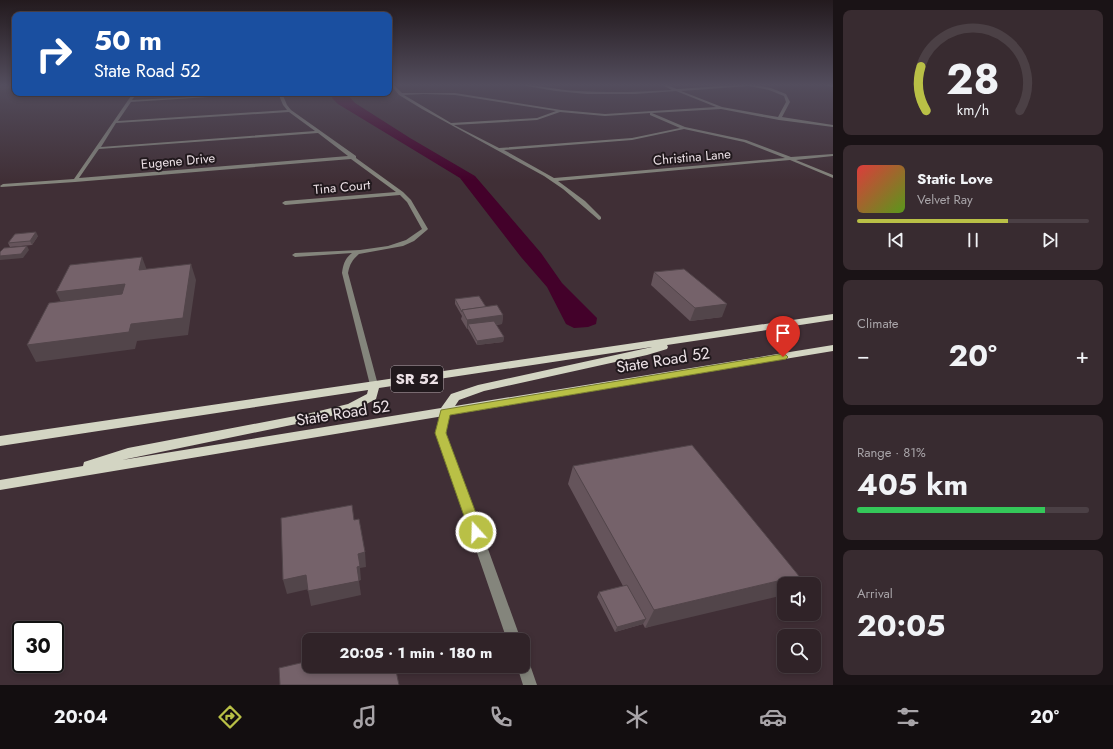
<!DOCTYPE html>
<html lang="en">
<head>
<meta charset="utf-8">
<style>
	:root { --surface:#302328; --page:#382b30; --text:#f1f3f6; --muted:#a8a4a8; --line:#4b4045; --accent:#b9c046 }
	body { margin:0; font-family:Jost,sans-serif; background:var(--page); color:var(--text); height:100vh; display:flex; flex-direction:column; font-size:15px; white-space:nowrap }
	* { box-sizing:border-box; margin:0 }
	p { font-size:13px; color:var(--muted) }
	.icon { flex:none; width:22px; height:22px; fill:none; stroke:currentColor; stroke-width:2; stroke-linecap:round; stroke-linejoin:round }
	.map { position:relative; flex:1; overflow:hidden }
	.sheet { display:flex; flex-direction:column; gap:10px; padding:10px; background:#1a1316; width:280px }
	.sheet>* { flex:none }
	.banner { position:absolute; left:12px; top:12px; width:380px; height:84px; border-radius:8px; box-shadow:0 2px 6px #0003,0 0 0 1px var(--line); background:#1a4fa0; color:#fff; overflow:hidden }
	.tools { position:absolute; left:777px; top:577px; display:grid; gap:8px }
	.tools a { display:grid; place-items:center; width:44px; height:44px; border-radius:8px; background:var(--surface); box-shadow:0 2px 6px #0003,0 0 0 1px var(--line); font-size:20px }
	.speed { position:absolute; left:12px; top:621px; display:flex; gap:8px; font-size:20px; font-weight:700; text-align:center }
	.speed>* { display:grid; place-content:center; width:52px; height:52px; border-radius:50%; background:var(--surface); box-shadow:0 2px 6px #0003,0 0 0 1px var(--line); line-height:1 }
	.speed .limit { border:2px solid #111; border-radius:6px; background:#fff; color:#111 }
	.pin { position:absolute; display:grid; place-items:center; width:34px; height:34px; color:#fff; margin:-41px -17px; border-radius:50% 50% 50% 0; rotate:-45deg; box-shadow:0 0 4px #0007 }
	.pin .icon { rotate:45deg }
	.me { position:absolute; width:44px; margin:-22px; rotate:340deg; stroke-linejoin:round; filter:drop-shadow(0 0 3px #0008) }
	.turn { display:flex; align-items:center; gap:14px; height:84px; padding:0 16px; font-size:18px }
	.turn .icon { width:52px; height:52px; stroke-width:2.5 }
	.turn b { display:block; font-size:28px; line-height:34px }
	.big { font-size:30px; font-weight:700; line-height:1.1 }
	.sheet .card { flex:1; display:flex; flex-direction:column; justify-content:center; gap:6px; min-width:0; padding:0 14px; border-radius:8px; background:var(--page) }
	.sheet .dial { align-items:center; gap:0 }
	.dial svg { height:104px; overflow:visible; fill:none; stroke:var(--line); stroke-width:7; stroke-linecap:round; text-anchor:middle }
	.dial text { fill:var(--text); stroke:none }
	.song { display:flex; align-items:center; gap:12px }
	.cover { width:48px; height:48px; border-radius:6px; background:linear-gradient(135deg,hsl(0 70% 55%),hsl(90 70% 35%)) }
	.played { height:4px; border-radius:2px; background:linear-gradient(90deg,var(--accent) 65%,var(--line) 65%) }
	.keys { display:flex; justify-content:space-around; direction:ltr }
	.heat { display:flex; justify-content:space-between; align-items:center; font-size:22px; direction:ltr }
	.charge { height:6px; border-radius:3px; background:linear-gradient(90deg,#34c759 81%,var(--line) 0) }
	.trip { position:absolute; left:302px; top:633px; width:228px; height:40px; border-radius:8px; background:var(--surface); box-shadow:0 2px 6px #0003,0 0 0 1px var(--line); font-weight:700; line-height:40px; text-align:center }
	.tabs { display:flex; height:64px; justify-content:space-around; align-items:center; background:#130e10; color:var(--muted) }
	.tabs .icon { width:28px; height:28px }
	.tabs .on { color:var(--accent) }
	.tabs b { font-size:18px; color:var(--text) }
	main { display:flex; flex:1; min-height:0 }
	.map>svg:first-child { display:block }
	.water { fill:#43012a }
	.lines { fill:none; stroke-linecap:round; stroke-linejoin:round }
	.minor { fill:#84857c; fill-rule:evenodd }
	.primary { fill:#d3d5c3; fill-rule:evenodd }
	.wall { fill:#65545b }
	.shaded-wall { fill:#52454a }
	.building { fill:#75626a; stroke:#52454a }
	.route { fill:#b9c046; stroke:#787d2e }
	.labels { text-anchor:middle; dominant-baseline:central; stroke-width:4; stroke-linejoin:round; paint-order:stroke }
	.far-street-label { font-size:13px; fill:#ece1e6; stroke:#21191d }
	.shield { fill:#21191d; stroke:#afa5aa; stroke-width:1 }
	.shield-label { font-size:15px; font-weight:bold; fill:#ece1e6 }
	.street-label { font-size:16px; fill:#ece1e6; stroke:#21191d }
</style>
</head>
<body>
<main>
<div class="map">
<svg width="833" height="685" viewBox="0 0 833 685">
	<rect width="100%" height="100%" fill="#402f36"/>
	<polygon class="water" points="330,93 346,93 355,103 410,138 475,176 541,253 562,283 597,318 596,324 588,327 574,328 566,324 547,287 521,257 460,178 338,104 333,99"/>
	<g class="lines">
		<g class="minor">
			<path d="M390,84h3l9,9h53l106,17 44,4 111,-7 -40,-16 -41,3h-48l-31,-3 -42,-7c21,0 42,6 63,7 32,2 64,1 95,-1l-12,-6h4l13,5 73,-5 21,4 15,6 4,8 -8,15 51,8v2l-54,-7 -58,-11 -69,4 33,14 61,13 45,17 42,-3v2l-37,4 37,15v3l-43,-18 -232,21 27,20 16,16v2l-2,1 -36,-31 -19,-13 -122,-67 -23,-14zM749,86l20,4 15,6 2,6 -8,15 -56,-10 -41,-16zM424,94l31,1 101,16 -19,7 -86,5 -47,-28zM560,112l45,4 45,-3v2l30,13 -48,10 -133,10 -45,-23 83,-5zM684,129l60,13 41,16 -231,20 -50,-28 128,-10z"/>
			<polygon points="824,84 833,85 833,87 824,85"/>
			<path d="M133,93h4l-5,7 139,-7 -140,9 -13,19 169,-11 -4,-5 -5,-12h4l5,12 4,5 65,46v2l47,34 8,8 17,29 -1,1 -13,11 -11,5 -44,8c-7,6 -9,10 -11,19l30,112 -1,2h-6l-1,-2 -28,-112c1,-8 3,-15 10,-20l-57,4 -3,-2 3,-2 65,-3 28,-4 18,-6 16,-11 -15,-27 -7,-7 -115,10 -3,-2 3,-2 111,-9 -45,-33 -276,23 -74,5 -1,-1 3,-2 71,-5zM289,112l26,19 -214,16 15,-24zM318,133l30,23 -269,22 20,-29z"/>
			<polygon points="445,409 448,410 450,412 446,433 521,640 507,640 436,433 440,412 442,410"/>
			<polygon points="523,657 528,659 537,685 523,685 517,666 523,666"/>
		</g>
		<path class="primary" d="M833,314v6l-166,25 1,2 -1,2 -20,6 -163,36 -25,9 -4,6 378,-61v6l-833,139v-10l83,-14 1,-4 44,-14 183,-35 37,-9 19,-10 1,-4 -368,56v-10zM652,347l-174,38 -27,9 -10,14 -319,52 189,-39 44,-11 21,-11 3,-11z"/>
	</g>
	<g class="wall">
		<polygon points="38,236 32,245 10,247 8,243"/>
		<polygon points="654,272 722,317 690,321 651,285"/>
		<polygon points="455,299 486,307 503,315 502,324 496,325 504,337 503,342 477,345 468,329 467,329 461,319 462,316 455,304"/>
		<polygon points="573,466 799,576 793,584 784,584 645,628 643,624 615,632 597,597 599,592 623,586 568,484"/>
	</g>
	<g class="shaded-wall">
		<polygon points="0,84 15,84 15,89 0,90"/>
		<polygon points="36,232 38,236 32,245 30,241"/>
		<polygon points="27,246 29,250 23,258 0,260 0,256"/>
		<polygon points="142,257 148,273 139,270"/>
		<polygon points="191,264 196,280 188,335 137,341 135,349 36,362 27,345"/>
		<polygon points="125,284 131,300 64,308 56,292"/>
		<polygon points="727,304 722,317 690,321 695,308"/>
		<polygon points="503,315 502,324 470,328 468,324 468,329 467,329 467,320"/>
		<polygon points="504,337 503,342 477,345 477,341"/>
		<polygon points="365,552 366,567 360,568 361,580 358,581 357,567 358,554"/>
		<polygon points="306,575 309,589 287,594 283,580"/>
		<polygon points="799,576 793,584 784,584 784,595 645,628 654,610"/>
		<polygon points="359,581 361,595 311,606 308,591"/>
		<polygon points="646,619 643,624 615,632 617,627"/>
	</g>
	<g class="building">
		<polygon points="36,232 30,241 8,243 15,234"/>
		<polygon points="27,246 21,254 0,256 0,252 4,248"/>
		<polygon points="142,257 139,270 191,264 183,318 131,324 129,332 27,345 49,303 122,294 125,284 56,292 70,265"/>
		<polygon points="684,269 727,304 695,308 654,272"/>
		<polygon points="479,296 486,307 462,310 462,312 455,299"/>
		<polygon points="497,305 503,315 467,320 462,310"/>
		<polygon points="494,321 504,337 477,341 468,324"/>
		<polygon points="692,445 799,576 654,610 573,466"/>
		<polygon points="352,505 354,520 359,519 365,552 358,554 360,566 357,567 359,581 308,591 306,575 283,580 281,518"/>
		<polygon points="627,585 646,619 617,627 599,592"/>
		<polygon points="309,661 309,666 395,666 399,685 280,685 279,668"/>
	</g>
	<linearGradient id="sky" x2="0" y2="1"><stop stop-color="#231a1e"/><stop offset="0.47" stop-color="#534d5d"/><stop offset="1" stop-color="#534d5d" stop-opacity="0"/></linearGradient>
	<rect width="833" height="180" fill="url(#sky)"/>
	<polygon class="route" points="783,354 786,355 788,357 786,359 450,415 446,433 483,532 481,536 476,538 471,536 435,433 441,410"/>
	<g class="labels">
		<g class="far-street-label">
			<text transform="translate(692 157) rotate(-5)">Christina Lane</text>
			<text transform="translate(178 161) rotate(-5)">Eugene Drive</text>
			<text transform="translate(342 187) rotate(-5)">Tina Court</text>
		</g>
		<rect class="shield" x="391" y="366" width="52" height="26" rx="3"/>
		<g class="shield-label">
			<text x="417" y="379">SR 52</text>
		</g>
		<g class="street-label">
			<text transform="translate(663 360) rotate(-9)">State Road 52</text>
			<text transform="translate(343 413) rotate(-9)">State Road 52</text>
		</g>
	</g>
</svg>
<div class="tools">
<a><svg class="icon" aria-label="sound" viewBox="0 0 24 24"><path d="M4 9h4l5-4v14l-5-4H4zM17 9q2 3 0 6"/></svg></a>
<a><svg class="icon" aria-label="search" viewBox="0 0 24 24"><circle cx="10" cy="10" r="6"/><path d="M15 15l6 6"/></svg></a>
</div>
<div class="speed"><div class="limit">30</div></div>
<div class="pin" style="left:783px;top:357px;background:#d93025"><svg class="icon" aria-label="arrive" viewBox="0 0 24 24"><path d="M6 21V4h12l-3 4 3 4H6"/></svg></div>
<svg class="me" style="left:476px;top:532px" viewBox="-20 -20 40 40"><circle r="17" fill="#b9c046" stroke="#fff" stroke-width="3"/><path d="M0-11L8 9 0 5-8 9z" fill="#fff"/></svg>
<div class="trip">20:05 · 1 min · 180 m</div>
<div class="banner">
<div class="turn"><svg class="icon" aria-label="right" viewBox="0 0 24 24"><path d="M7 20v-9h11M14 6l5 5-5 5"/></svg><div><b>50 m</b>State Road 52</div></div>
</div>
</div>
<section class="sheet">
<div class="card dial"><svg viewBox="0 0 100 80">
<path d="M14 69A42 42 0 1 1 86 69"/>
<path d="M14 69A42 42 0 0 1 10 35" stroke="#b9c046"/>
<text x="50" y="56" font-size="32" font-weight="700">28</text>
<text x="50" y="72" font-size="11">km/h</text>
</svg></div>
<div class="card">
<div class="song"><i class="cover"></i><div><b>Static Love</b><p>Velvet Ray</p></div></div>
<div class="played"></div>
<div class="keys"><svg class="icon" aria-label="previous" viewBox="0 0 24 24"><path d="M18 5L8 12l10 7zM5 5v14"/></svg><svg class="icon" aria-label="pause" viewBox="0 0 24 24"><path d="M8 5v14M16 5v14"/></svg><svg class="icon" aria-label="next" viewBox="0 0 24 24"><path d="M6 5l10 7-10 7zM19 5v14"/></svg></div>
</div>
<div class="card"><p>Climate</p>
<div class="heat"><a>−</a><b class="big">20°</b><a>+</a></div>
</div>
<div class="card"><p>Range · 81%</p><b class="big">405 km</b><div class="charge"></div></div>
<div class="card"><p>Arrival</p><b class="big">20:05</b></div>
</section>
</main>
<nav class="tabs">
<b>20:04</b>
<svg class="icon on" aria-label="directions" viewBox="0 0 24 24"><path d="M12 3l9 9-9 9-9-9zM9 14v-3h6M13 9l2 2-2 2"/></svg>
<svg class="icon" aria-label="music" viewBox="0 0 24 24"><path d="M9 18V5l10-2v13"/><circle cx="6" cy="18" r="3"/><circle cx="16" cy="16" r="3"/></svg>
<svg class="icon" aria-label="phone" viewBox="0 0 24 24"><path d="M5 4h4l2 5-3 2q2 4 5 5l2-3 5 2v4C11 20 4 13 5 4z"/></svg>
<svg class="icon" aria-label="climate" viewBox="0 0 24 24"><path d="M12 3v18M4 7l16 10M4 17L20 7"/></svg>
<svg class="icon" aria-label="car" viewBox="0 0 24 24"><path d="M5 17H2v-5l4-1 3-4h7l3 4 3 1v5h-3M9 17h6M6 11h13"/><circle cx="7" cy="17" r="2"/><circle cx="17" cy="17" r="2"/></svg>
<svg class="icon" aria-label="filters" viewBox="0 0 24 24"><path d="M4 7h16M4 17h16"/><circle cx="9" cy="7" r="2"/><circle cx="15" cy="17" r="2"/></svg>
<b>20°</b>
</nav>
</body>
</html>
